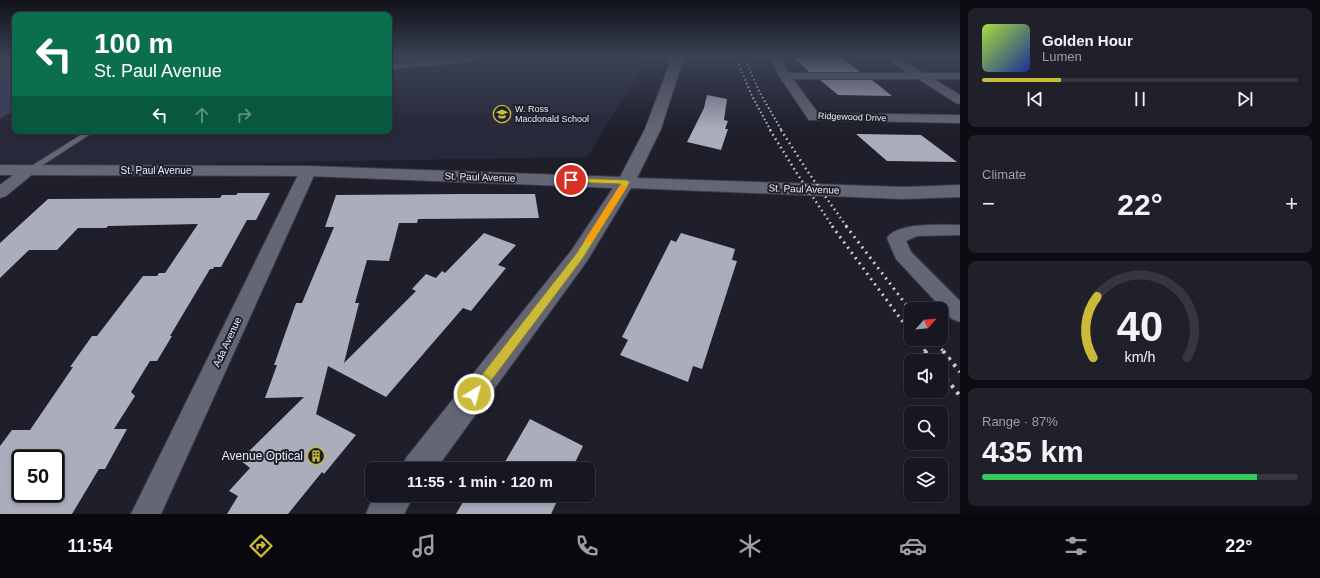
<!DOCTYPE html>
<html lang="en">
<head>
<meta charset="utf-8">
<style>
	:root { --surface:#161720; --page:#1f2029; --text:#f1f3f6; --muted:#9e9fa5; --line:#35363e; --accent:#cbba39 }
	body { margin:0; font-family:Helvetica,sans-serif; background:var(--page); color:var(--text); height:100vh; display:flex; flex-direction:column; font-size:15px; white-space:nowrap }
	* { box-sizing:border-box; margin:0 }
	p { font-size:13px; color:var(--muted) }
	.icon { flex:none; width:22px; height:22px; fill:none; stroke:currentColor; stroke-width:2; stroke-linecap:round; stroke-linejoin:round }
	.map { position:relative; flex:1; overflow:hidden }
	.details { display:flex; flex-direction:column; gap:8px; padding:8px; background:#0c0d12; width:360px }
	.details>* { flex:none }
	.top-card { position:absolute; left:12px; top:12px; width:380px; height:122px; border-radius:8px; box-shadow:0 2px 6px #0003,0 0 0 1px var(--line); background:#0b6e4f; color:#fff; overflow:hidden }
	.needle { width:26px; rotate:63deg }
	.controls { position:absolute; left:904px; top:302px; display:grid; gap:8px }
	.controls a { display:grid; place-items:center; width:44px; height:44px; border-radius:8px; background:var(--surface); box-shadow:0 2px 6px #0003,0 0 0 1px var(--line); font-size:20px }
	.speed { position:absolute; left:12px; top:450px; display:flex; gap:8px; font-size:20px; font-weight:700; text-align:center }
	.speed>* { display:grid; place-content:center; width:52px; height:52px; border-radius:50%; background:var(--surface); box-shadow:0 2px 6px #0003,0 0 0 1px var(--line); line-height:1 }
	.speed .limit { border:2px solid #111; border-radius:6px; background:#fff; color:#111 }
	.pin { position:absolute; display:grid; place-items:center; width:34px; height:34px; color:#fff; margin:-17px; border:2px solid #fff; border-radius:50%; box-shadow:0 1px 4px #0007 }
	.me { position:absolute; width:44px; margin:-22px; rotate:37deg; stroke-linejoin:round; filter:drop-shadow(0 0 3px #0008) }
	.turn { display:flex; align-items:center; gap:14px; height:84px; padding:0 16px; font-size:18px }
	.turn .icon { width:52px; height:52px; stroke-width:2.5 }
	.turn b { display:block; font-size:28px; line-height:34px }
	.lanes { display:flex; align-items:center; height:38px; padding:0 16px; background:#0003; justify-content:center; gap:20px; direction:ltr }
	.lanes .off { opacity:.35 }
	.big { font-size:30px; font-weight:800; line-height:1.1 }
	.details .card { flex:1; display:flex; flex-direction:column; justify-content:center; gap:6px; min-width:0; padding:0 14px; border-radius:8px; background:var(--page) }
	.details .dial { align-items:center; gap:0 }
	.dial svg { height:104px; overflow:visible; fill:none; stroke:var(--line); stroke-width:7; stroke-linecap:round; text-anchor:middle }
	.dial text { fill:var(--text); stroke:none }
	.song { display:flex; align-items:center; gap:12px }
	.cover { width:48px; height:48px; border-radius:6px; background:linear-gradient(135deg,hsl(80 70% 55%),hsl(230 70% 35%)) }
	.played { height:4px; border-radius:2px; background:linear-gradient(90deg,var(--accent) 25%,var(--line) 25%) }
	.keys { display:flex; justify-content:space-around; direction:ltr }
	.heat { display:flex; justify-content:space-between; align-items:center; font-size:22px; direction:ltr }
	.charge { height:6px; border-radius:3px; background:linear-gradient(90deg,#34c759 87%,var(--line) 0) }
	.trip { position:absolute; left:365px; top:462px; width:230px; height:40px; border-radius:8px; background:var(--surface); box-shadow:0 2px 6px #0003,0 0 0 1px var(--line); font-weight:800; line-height:40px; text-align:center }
	.dock { display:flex; height:64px; justify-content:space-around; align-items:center; background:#09090d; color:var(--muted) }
	.dock .icon { width:28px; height:28px }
	.dock .on { color:var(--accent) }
	.dock b { font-size:18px; color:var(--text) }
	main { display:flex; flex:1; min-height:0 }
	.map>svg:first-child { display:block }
	.built { fill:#27283a }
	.green { fill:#3c3d5b }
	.building { fill:#abadbd; fill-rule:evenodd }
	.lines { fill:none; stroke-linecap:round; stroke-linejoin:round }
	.service-casing { stroke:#3a3b44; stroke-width:2 }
	.minor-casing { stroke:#3a3b44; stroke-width:2 }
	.secondary-casing { stroke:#3a3b44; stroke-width:2 }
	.service { fill:#656675; fill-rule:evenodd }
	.minor { fill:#656675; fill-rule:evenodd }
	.secondary { fill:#656675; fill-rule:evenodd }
	.rail-far3 { stroke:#cccdd6; stroke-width:2; stroke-dasharray:1.5 2.5; stroke-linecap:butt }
	.rail-far2 { stroke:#cccdd6; stroke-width:2.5; stroke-dasharray:1.5 3.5; stroke-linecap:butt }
	.rail-far1 { stroke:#cccdd6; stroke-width:3; stroke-dasharray:2 4.5; stroke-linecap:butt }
	.rail { stroke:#cccdd6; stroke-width:4; stroke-dasharray:3 5.5; stroke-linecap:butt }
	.route { fill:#cbba39; stroke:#847925 }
	.slow { fill:#f59e0b }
	.labels { text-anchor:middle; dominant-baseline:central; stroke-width:4; stroke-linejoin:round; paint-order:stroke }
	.far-poi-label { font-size:9px; fill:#eaebf4; stroke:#1e1f2b; text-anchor:start }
	.far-street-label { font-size:9px; fill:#eaebf4; stroke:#1e1f2b }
	.street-label { font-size:10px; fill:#eaebf4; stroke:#1e1f2b }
	.near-poi-label { font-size:12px; fill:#eaebf4; stroke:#1e1f2b; text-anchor:end }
</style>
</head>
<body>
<main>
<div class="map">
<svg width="960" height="514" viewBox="0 0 960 514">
	<rect width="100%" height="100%" fill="#1e1f2b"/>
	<polygon class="built" points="389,57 646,57 631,87 587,157 0,167 0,119 15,110 15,131 389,131"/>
	<g class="green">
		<polygon points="0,57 15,57 15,110 0,119"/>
		<polygon points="389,57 449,57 389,70"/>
	</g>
	<g class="building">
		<polygon points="811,57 841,57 860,72 809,72 794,58 813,58"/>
		<polygon points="820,80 872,80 892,96 838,95"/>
		<polygon points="707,95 727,99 724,120 728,121 725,129 728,129 721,150 687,142 704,108"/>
		<polygon points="856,134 921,135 957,162 887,161"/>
		<path d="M238,193h32l-14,27h-9l-26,47h-7l-1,2h-3l-40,67h2l-15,25h-7l-19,31 4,4 -21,33h13l-22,40h-6l-27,45h-72v-68l12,-16h18l43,-63h-3l22,-31h5l46,-60h14l2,-3h6l33,-49 -90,2 -2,2h-28l-21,22h-28l-29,28v-35l48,-44 172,-1 2,-3h14zM21,459h34v34h-34z"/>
		<polygon points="464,194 535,194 539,218 418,219 417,223 399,223 389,261 367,260 355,303 359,303 344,363 416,291 412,289 426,274 436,278 442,271 445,273 484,233 516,245 498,265 506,268 471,311 463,308 386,397 328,366 316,414 356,435 324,474 322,472 288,514 227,514 238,496 229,491 250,468 240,460 304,397 265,398 277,365 274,365 296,303 302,303 334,227 325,227 336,195"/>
		<polygon points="681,233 735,249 732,260 737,261 702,369 693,366 688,382 620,355 628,340 622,337 671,240 676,242"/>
		<polygon points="530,419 583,446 572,469 507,469 502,467"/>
		<polygon points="467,495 560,495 551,514 456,514"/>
	</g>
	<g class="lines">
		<defs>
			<g id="service">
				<polygon points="474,57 483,57 468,62 389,69 389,65"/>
				<polygon points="87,131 95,131 32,172 29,172 25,170"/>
			</g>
			<g id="minor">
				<polygon points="771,57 781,57 789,73 907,73 884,57 897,57 923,73 960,73 960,79 934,79 960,95 960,104 956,103 918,79 793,79 818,113 960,115 960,123 809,120 779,76"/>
				<polygon points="29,165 34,167 37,170 34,173 6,196 0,198 0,185 24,167"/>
				<polygon points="308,166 313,168 316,171 161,514 131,514 300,171 303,168"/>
				<path d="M960,225v10l-43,1 -11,5 5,11 49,49v21l-8,-3 -56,-60 -9,-21c10,-16 55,-13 73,-13z"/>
			</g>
			<g id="secondary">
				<polygon points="672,57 684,57 661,129 637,178 903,187 960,185 960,197 903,199 631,188 587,261 436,469 401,469 406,458 571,251 613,188 308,176 0,175 0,165 308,166 620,177 645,129"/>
				<polygon points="376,495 414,495 404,514 366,514 371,502"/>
			</g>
		</defs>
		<use href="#service" class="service-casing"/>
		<use href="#minor" class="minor-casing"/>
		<use href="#secondary" class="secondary-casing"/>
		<use href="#service" class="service"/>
		<use href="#minor" class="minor"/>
		<use href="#secondary" class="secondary"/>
		<g class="rail-far3">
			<polyline points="736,57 751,94 771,131"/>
			<polyline points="744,57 760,93 782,131"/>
		</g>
		<g class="rail-far2">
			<polyline points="770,130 798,175 833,227"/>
			<polyline points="781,130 808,172 847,227"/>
		</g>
		<g class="rail-far1">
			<polyline points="832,226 911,333"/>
			<polyline points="846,226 911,311"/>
			<polyline points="916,339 926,352"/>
			<polyline points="933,339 944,352"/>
		</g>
		<g class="rail">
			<polyline points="925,351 932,361"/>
			<polyline points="943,351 960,372"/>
			<polyline points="941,372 960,396"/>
		</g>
	</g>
	<linearGradient id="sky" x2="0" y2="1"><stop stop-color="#101118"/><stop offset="0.44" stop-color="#3b4255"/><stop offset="1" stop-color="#3b4255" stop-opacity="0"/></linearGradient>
	<rect width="960" height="129" fill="url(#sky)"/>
	<polygon class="route" points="571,178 626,180 630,182 583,258 479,397 474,399 470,397 468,394 470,390 576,254 621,184 569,182 569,179"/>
	<polygon class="slow" points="620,185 625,185 627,187 592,242 586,242 585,240"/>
	<defs>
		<symbol id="school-ring" viewBox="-11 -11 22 22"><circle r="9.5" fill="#1e1f2b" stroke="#cbba39" stroke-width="1.5"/><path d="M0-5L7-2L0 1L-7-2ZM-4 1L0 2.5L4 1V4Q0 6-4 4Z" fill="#cbba39"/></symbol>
		<symbol id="building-ring" viewBox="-11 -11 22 22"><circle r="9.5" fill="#1e1f2b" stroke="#cbba39" stroke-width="1.5"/><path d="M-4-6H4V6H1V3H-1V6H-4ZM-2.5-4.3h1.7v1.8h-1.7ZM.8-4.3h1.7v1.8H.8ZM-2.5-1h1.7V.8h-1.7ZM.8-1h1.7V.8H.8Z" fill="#cbba39"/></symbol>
	</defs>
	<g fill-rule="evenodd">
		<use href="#school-ring" x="492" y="104" width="20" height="20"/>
		<use href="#building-ring" x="306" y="446" width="20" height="20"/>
	</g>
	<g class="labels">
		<g class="far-poi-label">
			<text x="515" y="109">W. Ross<tspan x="515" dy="10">Macdonald School</tspan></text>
		</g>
		<g class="far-street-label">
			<text transform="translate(852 117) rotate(2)">Ridgewood Drive</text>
		</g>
		<g class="street-label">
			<text x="156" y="170">St. Paul Avenue</text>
			<text transform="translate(480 177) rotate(2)">St. Paul Avenue</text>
			<text transform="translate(804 189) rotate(2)">St. Paul Avenue</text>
			<text transform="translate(227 342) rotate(-65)">Ada Avenue</text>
		</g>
		<g class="near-poi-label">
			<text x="303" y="456">Avenue Optical</text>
		</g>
	</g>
</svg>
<div class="controls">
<a><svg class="needle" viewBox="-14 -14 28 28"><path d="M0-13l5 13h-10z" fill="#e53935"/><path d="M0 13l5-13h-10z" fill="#9e9fa5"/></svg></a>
<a><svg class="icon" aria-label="sound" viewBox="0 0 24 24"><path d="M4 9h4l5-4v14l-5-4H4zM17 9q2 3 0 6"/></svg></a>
<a><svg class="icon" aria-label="search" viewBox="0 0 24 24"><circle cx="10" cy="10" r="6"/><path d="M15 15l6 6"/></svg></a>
<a><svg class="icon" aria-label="layers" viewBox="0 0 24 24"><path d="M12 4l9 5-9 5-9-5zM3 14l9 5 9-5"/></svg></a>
</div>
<div class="speed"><div class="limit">50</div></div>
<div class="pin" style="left:571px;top:180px;background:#d93025"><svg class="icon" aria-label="arrive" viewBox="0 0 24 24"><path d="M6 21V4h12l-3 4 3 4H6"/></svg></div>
<svg class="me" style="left:474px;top:394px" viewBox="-20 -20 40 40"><circle r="17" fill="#cbba39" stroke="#fff" stroke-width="3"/><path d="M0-11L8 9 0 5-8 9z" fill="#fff"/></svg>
<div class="trip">11:55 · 1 min · 120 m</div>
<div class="top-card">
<div class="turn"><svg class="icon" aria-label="left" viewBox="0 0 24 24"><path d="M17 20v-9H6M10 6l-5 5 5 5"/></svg><div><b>100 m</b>St. Paul Avenue</div></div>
<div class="lanes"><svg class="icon" aria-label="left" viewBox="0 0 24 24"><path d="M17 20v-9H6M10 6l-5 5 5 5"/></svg><svg class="icon off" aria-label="ahead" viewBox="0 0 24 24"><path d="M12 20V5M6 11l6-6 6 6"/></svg><svg class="icon off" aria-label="right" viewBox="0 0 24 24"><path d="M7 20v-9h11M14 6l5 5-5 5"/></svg></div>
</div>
</div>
<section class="details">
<div class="card">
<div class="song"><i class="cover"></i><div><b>Golden Hour</b><p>Lumen</p></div></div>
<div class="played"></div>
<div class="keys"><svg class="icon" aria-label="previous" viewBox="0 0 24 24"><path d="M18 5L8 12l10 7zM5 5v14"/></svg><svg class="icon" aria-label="pause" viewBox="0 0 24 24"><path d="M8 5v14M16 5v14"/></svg><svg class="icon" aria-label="next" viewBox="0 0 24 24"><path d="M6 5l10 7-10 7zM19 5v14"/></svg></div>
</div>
<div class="card"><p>Climate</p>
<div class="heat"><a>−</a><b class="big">22°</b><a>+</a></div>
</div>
<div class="card dial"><svg viewBox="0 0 100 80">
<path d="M14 69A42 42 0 1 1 86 69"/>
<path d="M14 69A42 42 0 0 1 17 22" stroke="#cbba39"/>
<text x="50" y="56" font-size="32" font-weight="700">40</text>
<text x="50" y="72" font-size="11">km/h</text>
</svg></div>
<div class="card"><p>Range · 87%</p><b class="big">435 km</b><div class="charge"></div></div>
</section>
</main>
<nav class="dock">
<b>11:54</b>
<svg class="icon on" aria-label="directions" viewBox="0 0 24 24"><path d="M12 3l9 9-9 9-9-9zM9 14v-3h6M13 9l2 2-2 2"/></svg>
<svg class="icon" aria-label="music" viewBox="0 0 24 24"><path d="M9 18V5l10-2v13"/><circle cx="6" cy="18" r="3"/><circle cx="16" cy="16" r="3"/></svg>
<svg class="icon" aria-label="phone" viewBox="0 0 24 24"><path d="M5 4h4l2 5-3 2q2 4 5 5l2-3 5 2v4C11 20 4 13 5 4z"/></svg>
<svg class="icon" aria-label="climate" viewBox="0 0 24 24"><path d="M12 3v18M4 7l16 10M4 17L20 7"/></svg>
<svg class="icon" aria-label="car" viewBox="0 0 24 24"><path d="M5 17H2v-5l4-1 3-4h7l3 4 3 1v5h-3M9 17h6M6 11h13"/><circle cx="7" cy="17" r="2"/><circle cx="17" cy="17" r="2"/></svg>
<svg class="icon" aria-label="filters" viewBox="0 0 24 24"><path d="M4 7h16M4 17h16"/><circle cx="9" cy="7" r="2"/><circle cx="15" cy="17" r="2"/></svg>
<b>22°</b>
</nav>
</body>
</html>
